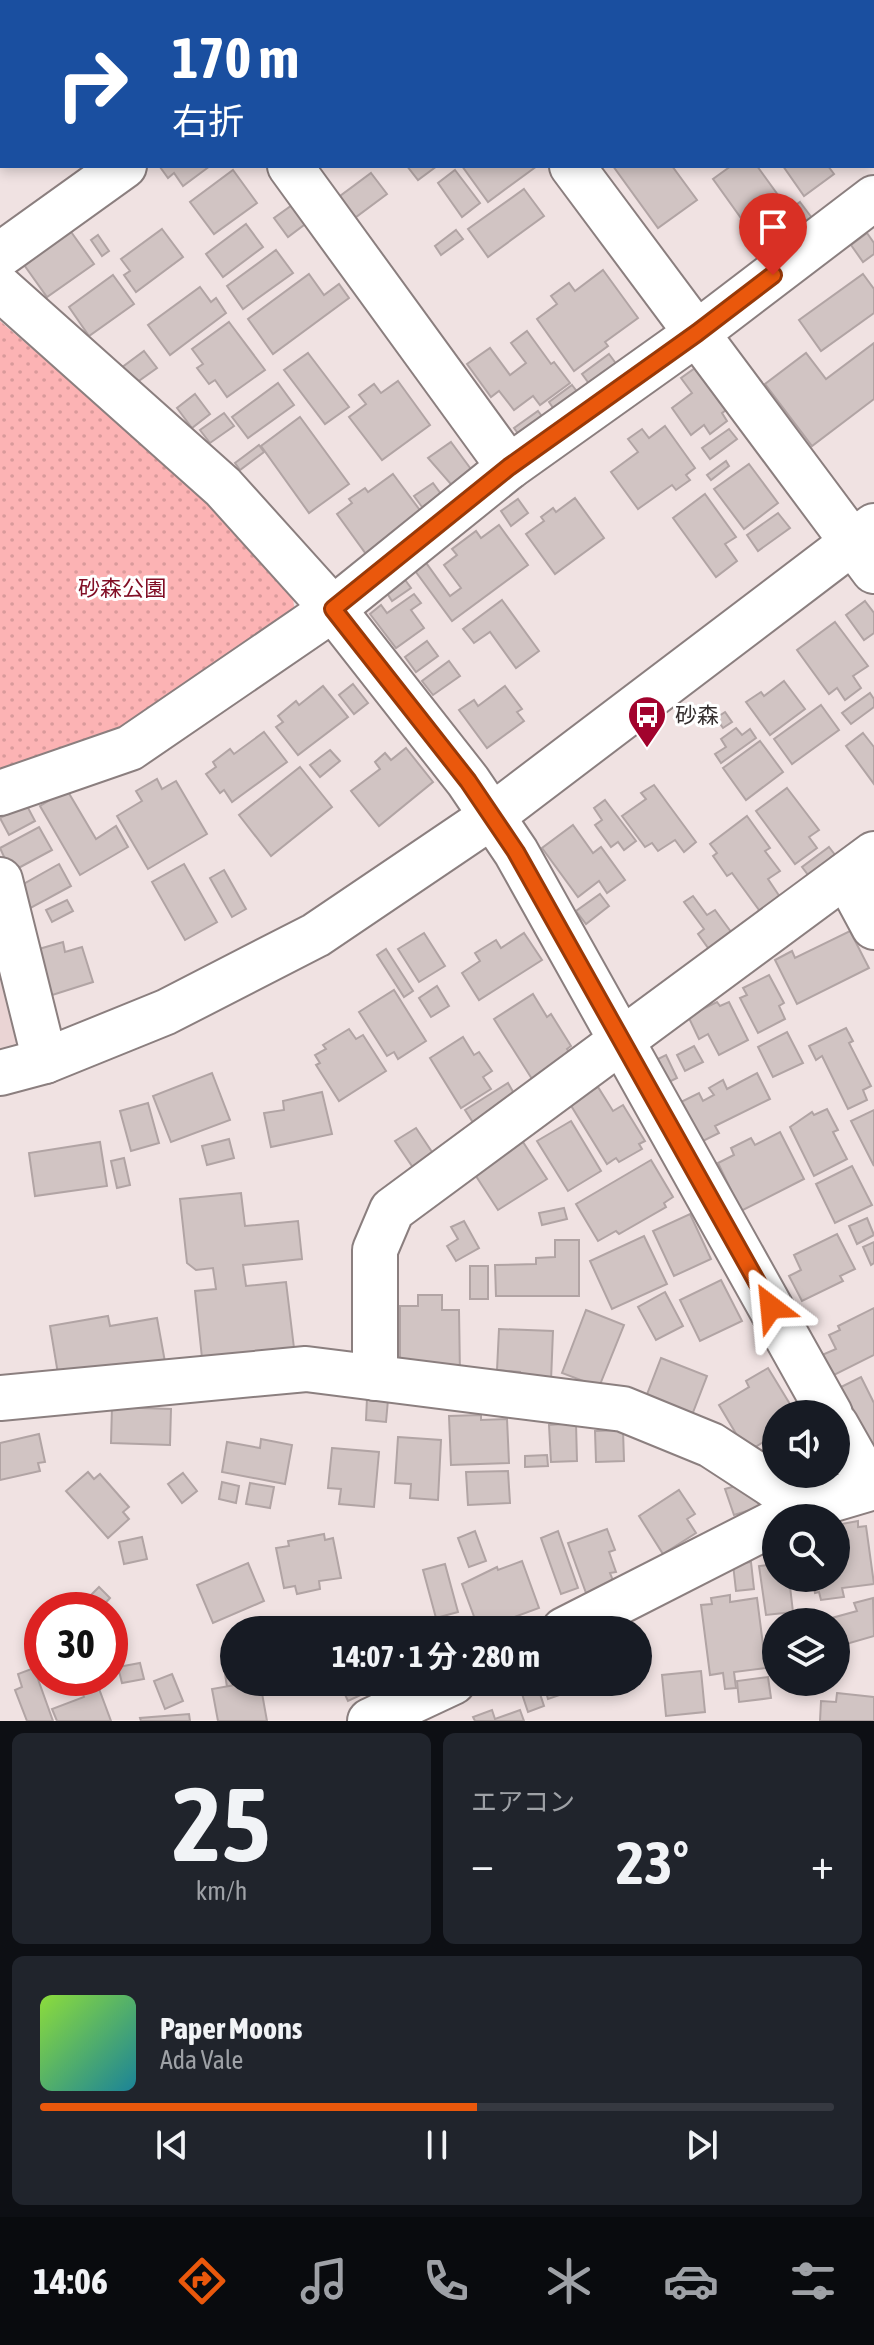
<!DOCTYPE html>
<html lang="ja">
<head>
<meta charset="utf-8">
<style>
	:root { --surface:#171b24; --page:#20242c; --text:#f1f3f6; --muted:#9ea1a6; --line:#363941; --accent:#ea580c }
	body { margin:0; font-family:"Asap Condensed","Noto Sans JP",sans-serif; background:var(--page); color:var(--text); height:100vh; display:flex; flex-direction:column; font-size:30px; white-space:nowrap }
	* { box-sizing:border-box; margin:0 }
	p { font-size:26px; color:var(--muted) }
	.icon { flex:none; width:44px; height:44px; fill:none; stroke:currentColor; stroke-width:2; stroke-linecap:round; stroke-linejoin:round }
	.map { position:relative; height:1721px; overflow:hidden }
	.side { display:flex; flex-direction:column; gap:12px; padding:12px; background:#0d0f14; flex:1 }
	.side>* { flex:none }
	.banner { position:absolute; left:0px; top:0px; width:874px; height:168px; box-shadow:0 4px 12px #0003; background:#1a4fa0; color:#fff; overflow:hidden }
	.buttons { position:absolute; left:762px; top:1400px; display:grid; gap:16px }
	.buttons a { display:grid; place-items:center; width:88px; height:88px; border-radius:50%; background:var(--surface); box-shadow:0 4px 12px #0003; font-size:40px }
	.speed { position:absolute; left:24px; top:1592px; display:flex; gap:16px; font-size:40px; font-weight:700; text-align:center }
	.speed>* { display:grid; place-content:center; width:104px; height:104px; border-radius:50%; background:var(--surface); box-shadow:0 4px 12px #0003; line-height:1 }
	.speed .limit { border:12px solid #d22; background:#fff; color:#111 }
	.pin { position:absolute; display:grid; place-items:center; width:68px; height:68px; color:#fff; margin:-82px -34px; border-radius:50% 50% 50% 0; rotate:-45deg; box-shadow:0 0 8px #0007 }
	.pin .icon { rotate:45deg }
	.me { position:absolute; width:88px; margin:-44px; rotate:331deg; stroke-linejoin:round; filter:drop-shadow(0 0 6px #0008) }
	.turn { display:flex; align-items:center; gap:28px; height:168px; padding:0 40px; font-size:36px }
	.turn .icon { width:104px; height:104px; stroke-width:2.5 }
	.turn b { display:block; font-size:56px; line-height:68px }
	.big { font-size:60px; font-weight:700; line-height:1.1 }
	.side .widget { flex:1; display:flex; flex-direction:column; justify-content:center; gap:12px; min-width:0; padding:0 28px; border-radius:12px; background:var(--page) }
	.side .dial { align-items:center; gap:0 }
	.dial b { font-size:104px; line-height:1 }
	.song { display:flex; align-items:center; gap:24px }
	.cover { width:96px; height:96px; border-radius:12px; background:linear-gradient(135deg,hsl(90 70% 55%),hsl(190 70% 35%)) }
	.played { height:8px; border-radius:4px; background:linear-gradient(90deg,var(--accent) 55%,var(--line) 55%) }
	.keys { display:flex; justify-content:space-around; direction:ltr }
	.heat { display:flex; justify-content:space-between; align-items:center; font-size:44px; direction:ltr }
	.side .tiles { flex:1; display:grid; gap:12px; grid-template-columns:1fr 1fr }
	.widget:last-child { grid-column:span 2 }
	.trip { position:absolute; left:220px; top:1616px; width:432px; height:80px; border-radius:40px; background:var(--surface); box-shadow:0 4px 12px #0003; font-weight:700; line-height:80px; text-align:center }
	.tabs { display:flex; height:128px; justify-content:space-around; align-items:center; background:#090b0e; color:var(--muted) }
	.tabs .icon { width:56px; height:56px }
	.tabs .active { color:var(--accent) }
	.tabs b { font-size:36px; color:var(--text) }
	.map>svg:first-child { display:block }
	.built { fill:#ead4d4 }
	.park { fill:url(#park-dots) }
	.building { fill:#d1c4c3; stroke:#b1a4a4; stroke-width:2 }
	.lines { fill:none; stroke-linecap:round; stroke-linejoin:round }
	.minor-casing { stroke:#8b7f7f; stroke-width:48 }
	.minor { stroke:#fff; stroke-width:44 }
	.route-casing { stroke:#983908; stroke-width:20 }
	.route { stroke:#ea580c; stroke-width:14 }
	.labels { text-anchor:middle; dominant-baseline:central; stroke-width:6; stroke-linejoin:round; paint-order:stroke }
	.park-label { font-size:22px; fill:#810e25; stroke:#fff }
	.poi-label { font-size:22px; fill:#352f2f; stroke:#fff; text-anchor:start }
</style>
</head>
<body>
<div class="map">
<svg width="874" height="1721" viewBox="0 0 874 1721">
	<defs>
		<pattern id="park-dots" width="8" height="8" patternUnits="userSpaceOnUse" patternTransform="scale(2)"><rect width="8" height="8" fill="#fcb3b4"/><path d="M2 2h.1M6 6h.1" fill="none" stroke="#d99a9b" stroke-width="1.8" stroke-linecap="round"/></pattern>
	</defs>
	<rect width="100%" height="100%" fill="#f0e2e2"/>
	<polygon class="built" points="0,880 45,1061 0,1073"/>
	<polygon class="park" points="0,321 209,501 293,599 295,612 126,737 0,782"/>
	<g class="building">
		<polygon points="98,0 174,0 176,2 95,2"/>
		<polygon points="496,0 561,0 493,2"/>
		<polygon points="619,0 673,0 616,2"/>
		<polygon points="210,166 183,186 174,173 168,178 160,167"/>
		<polygon points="407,166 437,166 418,180"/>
		<polygon points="462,166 537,166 488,202"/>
		<polygon points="613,166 672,166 697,200 658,228"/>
		<polygon points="731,166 757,166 786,206 751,232 713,179"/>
		<polygon points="783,166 828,166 834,174 804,196"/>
		<polygon points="233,170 257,203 214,234 190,202"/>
		<polygon points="455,170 480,203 462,217 438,183"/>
		<polygon points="371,173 387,194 352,220 336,199"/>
		<polygon points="524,189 544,216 488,257 468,229"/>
		<polygon points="800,202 815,222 787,242 772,222"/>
		<polygon points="295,203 308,222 288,237 274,218"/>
		<polygon points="246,224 263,247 223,277 206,254"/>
		<polygon points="69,229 94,264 47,297 22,262"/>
		<polygon points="162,229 183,257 136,292 124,275 130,271 121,259"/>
		<polygon points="456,230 463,239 441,255 435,246"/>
		<polygon points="867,233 874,243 874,254 863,262 851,245"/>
		<polygon points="98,235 109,251 102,256 91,240"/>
		<polygon points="276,250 293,273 243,309 227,286"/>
		<polygon points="603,270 638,318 605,342 608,346 574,371 537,319 557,304 551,296 569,283 575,291"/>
		<polygon points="309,274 324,295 339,284 349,298 273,354 248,319"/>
		<polygon points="863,274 874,289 874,313 821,351 799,320"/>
		<polygon points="113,275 134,304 89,336 69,307"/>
		<polygon points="200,287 211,302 216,298 226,313 170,355 148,325"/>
		<polygon points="229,322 265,370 227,397 215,380 209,384 197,368 203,364 192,349"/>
		<polygon points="527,331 551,364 554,362 570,383 540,405 533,396 514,410 499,391 491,397 467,364 490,348 510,375 526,363 511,343"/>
		<polygon points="874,343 874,399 812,446 765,384 806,353 826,379"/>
		<polygon points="144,351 157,368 133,385 121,368"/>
		<polygon points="308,353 349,407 325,424 284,370"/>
		<polygon points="609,354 620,369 593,389 582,374"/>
		<polygon points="698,366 729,408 722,413 727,421 710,434 704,425 691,435 672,408 692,393 681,378"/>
		<polygon points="398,381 430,425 382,460 349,417 366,404 359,395 374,384 381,393"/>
		<polygon points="278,383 294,405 248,438 232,417"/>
		<polygon points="572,385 582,398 558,415 549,402"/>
		<polygon points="195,394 210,414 192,428 177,408"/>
		<polygon points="538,411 547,423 523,440 514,428"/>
		<polygon points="224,413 234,426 210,443 200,430"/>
		<polygon points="300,417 349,484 309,513 261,446"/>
		<polygon points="665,426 695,468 686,475 690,480 676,490 672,485 638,509 611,472 638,452 628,439 642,429 649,438"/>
		<polygon points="729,429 737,439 710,459 702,448"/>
		<polygon points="451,442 476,476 456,490 428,458"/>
		<polygon points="259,445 264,452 240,470 235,463"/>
		<polygon points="726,461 729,466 711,480 707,475"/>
		<polygon points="749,464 778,503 744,529 714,489"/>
		<polygon points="393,474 422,513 366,554 337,514 352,503 349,499 365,488 368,492"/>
		<polygon points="433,483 441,494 422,507 414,496"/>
		<polygon points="705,494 736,537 725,544 737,561 716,577 673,518"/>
		<polygon points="575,498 604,538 555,574 526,534 544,521 541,517 553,508 556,512"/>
		<polygon points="518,499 528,513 511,526 501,511"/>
		<polygon points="778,513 790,528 758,551 747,535"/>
		<polygon points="499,525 528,565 452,621 413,568 424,560 450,596 461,588 444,565 457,555 452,549 476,531 481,538"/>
		<polygon points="403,577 411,588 392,601 385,590"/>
		<polygon points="414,594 421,603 411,610 424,628 396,648 370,614 381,605 387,613"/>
		<polygon points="502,600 539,651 516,668 490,632 474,643 463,629"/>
		<polygon points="865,601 874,613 874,633 864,640 846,615"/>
		<polygon points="835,622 868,666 853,676 861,688 845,700 837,688 829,694 797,650"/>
		<polygon points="427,641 438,656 416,672 405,657"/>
		<polygon points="449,661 460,676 433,695 422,681"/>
		<polygon points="784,681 805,709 770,735 746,702 761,692 764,696"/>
		<polygon points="353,684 368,703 354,714 339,695"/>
		<polygon points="323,686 348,717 298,755 276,727 283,722 278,716 296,701 299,705"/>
		<polygon points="505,686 522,709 517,712 524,721 487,748 459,710 474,700 478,706"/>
		<polygon points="870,693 874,699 874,707 851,724 842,713"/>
		<polygon points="821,705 839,730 792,764 774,739"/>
		<polygon points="725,712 732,722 723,728 716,718"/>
		<polygon points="736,728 742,735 750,729 756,738 721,763 715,754 726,747 721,739"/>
		<polygon points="264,732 287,762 232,802 224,790 220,793 206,774 216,767 213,762 230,749 234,754"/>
		<polygon points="863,733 874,747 874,784 846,746"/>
		<polygon points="760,741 783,772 746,800 723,768"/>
		<polygon points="406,748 433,782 379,826 351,791 380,769 375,762 385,753 391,760"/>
		<polygon points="330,750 340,761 320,777 310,765"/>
		<polygon points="300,767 332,807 271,856 239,815"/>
		<polygon points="157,779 162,789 176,781 207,834 148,869 117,816 142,801 136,791"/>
		<polygon points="654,785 696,842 684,852 675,840 658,851 652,843 645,847 622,816 646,799 641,793"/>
		<polygon points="787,788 819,830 809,837 817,848 795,864 756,811"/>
		<polygon points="67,790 96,839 116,826 128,847 80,875 40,806"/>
		<polygon points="605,800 636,841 624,850 618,842 611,847 595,825 602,820 594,808"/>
		<polygon points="26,804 35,821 9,835 0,818"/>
		<polygon points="747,816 770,848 765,851 780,871 768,879 782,900 762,914 732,873 727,876 713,856 717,853 710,844"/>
		<polygon points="573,825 593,853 601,847 625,880 607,893 599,881 578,897 542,848"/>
		<polygon points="39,827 52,850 11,872 0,848"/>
		<polygon points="829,847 839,860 812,880 802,867"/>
		<polygon points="59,864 71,886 25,911 13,890"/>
		<polygon points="184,864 217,922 185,940 152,882"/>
		<polygon points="224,870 246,909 232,917 210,878"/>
		<polygon points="600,894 609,906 586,924 576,911"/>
		<polygon points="693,896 707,915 715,910 734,936 711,952 698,934 704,929 684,902"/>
		<polygon points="67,900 73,911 52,922 46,910"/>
		<polygon points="850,931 869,968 797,1004 775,960 792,951 795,958"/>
		<polygon points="424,933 445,966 419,982 398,949"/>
		<polygon points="524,933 542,960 479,1000 462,973 480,961 475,953 496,940 501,948"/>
		<polygon points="63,942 65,952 82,947 93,982 46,997 32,951"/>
		<polygon points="386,949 413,991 404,997 377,955"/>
		<polygon points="769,975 784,1003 779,1006 785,1019 758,1033 740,998 747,995 743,988"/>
		<polygon points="437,986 449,1006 431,1017 419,998"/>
		<polygon points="394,990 426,1041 398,1059 394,1052 387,1056 359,1012"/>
		<polygon points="533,994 547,1017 551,1014 571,1046 567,1049 571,1055 532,1079 494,1019"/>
		<polygon points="717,1002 720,1006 729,1002 748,1040 719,1055 708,1034 699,1039 688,1016"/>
		<polygon points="846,1028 853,1041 849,1043 871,1086 863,1090 867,1100 848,1109 822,1056 816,1060 809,1046"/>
		<polygon points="349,1029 356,1039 363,1035 386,1071 339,1101 316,1065 320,1063 315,1055 326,1049 323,1045"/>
		<polygon points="787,1032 803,1063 773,1077 758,1047"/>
		<polygon points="463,1037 474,1055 479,1052 492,1071 483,1077 491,1089 461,1108 430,1058"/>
		<polygon points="694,1046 703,1062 685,1071 677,1055"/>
		<polygon points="666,1055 677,1078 665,1084 654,1061"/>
		<polygon points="212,1073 230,1120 171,1142 153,1096"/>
		<polygon points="757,1073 770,1099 715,1126 719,1133 701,1142 681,1102 699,1093 703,1101 714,1095 709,1088 723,1080 727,1089"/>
		<polygon points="508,1083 516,1097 474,1124 465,1110"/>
		<polygon points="598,1087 613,1111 623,1105 645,1141 639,1144 642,1149 619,1162 616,1158 607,1164 570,1104"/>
		<polygon points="322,1092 332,1134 271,1147 264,1113 284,1110 283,1101"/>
		<polygon points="148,1103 159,1143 131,1151 120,1111"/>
		<polygon points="827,1109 838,1130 833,1132 847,1159 814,1176 790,1127 812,1112 814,1115"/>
		<polygon points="874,1110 874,1166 851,1121"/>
		<polygon points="571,1121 601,1171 568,1191 537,1141"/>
		<polygon points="416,1128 434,1155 414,1169 395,1141"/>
		<polygon points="780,1132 804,1179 741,1211 718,1163 734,1155 731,1148 751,1138 755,1145"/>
		<polygon points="229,1139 234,1158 207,1165 202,1146"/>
		<polygon points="100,1142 107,1186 35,1196 29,1153"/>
		<polygon points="523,1142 547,1179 498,1210 474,1173"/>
		<polygon points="124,1158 130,1185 117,1188 111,1161"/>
		<polygon points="651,1160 673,1197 664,1203 666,1207 619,1234 616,1231 598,1241 576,1204"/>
		<polygon points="852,1166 872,1205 835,1223 816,1184"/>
		<polygon points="241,1193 245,1226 298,1221 302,1259 243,1265 246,1286 286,1282 294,1348 202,1358 195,1291 216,1289 213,1268 196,1270 187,1263 180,1199"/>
		<polygon points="564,1208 567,1219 542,1225 539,1213"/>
		<polygon points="690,1214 711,1259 674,1276 653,1231"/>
		<polygon points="867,1218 874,1235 857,1244 849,1226"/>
		<polygon points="464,1221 479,1248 456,1261 447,1246 458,1239 451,1227"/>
		<polygon points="837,1234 855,1269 840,1276 843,1281 802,1301 789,1276 801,1270 794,1255"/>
		<polygon points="644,1236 667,1284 612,1309 590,1261"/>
		<polygon points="555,1240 579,1240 579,1296 496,1296 495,1265 536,1264 536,1258 555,1257"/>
		<polygon points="874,1242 874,1263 871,1265 863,1247"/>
		<rect x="470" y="1266" width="18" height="33"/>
		<polygon points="721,1280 742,1321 700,1341 680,1300"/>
		<polygon points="665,1292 683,1326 656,1340 638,1307"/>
		<polygon points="418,1295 442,1295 442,1310 459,1310 460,1376 400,1368 400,1306 418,1306"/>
		<polygon points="874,1308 874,1355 832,1376 822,1355 836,1349 829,1335 840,1330 838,1326"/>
		<polygon points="586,1310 624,1325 599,1387 562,1373"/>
		<polygon points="108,1316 110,1326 157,1318 165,1362 58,1374 50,1326"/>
		<polygon points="499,1329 553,1331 551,1381 520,1380 520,1372 497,1370"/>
		<polygon points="661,1358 707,1376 692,1415 646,1397"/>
		<polygon points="768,1368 796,1414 776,1414 776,1437 775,1435 747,1452 719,1405 749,1387 746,1381"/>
		<polygon points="861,1377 874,1403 874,1465 835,1390"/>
		<polygon points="367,1398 388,1400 386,1422 366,1420"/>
		<polygon points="112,1407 171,1409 170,1445 111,1443"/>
		<polygon points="481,1415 481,1420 507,1419 509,1463 451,1465 449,1416"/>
		<polygon points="576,1423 577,1461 551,1462 549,1425"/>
		<polygon points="623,1430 624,1461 596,1462 595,1431"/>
		<polygon points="39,1434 45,1462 38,1463 40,1471 0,1480 0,1443"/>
		<polygon points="398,1437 441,1440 438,1500 410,1498 411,1484 395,1483"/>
		<polygon points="261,1439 292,1445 285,1484 222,1472 227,1442 260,1448"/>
		<polygon points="332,1448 379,1452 374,1507 339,1504 341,1489 328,1488"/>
		<polygon points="547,1455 548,1466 525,1467 525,1456"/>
		<polygon points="508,1471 510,1503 468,1505 466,1472"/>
		<polygon points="88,1472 94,1479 100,1474 129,1507 123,1512 129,1519 108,1538 66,1491"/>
		<polygon points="183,1473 197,1491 182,1503 168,1484"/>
		<polygon points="222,1482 239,1486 236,1503 219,1499"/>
		<polygon points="250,1483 274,1487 270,1508 246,1504"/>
		<polygon points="743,1484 747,1495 758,1492 763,1506 734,1515 725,1489"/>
		<polygon points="679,1490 695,1514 687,1519 696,1533 663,1554 639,1516"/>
		<polygon points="858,1521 858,1527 866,1526 874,1584 842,1588 844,1597 821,1600 819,1592 815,1593 812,1578 836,1578 836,1525"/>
		<polygon points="607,1529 615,1550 609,1552 616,1572 610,1573 614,1583 586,1593 568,1543"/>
		<polygon points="475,1531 486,1561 469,1567 458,1538"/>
		<polygon points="558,1531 578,1588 561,1594 541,1538"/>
		<polygon points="324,1534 325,1540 333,1538 341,1578 319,1581 320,1589 297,1594 295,1586 284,1588 276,1548 289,1546 288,1541"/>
		<polygon points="142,1537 147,1559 124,1564 119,1542"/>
		<polygon points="522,1561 539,1608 479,1630 462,1584 497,1567 498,1570"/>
		<polygon points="751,1562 754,1589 736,1591 733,1564"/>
		<polygon points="248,1563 264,1601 213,1623 197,1585"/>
		<polygon points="445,1564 458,1612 436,1618 423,1570"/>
		<polygon points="776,1564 776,1578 789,1578 793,1612 766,1615 759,1566"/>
		<polygon points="99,1587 110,1598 99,1610 80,1610 78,1608"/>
		<polygon points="730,1595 730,1602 757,1598 766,1668 734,1672 736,1688 725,1689 723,1673 710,1675 701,1605 712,1604 711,1598"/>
		<polygon points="873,1598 874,1636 836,1647 836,1622 829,1622 828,1619 857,1611 854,1603"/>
		<polygon points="140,1663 144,1679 122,1683 118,1667"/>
		<polygon points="234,1665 234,1682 252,1682 227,1687 224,1667"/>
		<polygon points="34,1668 53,1721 27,1721 15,1690 22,1687 18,1674"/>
		<polygon points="701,1671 705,1712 666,1716 662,1675"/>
		<polygon points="172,1674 183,1701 165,1709 154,1681"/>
		<polygon points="768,1677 771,1698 739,1702 737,1681"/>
		<polygon points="91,1678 95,1678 111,1721 57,1721 52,1709 84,1697 79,1682"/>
		<polygon points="252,1682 260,1682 267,1721 218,1721 212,1689"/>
		<polygon points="339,1682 376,1682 378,1687 348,1701"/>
		<polygon points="518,1682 536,1682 544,1706 528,1712"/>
		<polygon points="543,1682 578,1682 580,1688 548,1699"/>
		<polygon points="837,1693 874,1697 874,1721 820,1721 821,1701 836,1702"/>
		<polygon points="492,1710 495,1719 520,1710 524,1721 475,1721 473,1717"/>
		<polygon points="189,1714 190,1721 141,1721 140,1718"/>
	</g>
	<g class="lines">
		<defs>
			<g id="minor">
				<polyline points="447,0 449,2"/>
				<polyline points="730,0 731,2"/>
				<polyline points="344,2 347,0"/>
				<polyline points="290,166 509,467"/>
				<polyline points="572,166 874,571"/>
				<polyline points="0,255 124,166"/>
				<polyline points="0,288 223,487 333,609 468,781 516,852 830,1414"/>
				<polyline points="0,793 130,748 333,609 509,467 697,333 874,198"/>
				<polyline points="846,875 874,927"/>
				<polyline points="0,880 45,1061"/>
				<polyline points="0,1073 45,1061 166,1012 316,935 492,816 874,526"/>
				<polyline points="375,1378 375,1250 392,1210 874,854"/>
				<polyline points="0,1398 306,1369 623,1409 711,1445 771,1484 803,1508"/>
				<polyline points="836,1425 871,1487"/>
				<polyline points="783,1518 803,1508 874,1487"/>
				<polyline points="564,1630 776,1522"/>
				<polyline points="370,1721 453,1682"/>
			</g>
		</defs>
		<use href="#minor" class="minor-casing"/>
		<use href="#minor" class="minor"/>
	</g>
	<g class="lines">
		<defs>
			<polyline id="route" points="771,1307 516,852 468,781 333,609 509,467 697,333 773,275"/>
		</defs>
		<use href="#route" class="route-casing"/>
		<use href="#route" class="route"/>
	</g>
	<defs>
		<symbol id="bus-pin" viewBox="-11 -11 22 30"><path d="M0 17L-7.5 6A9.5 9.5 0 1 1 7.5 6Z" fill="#a2032d" stroke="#fff"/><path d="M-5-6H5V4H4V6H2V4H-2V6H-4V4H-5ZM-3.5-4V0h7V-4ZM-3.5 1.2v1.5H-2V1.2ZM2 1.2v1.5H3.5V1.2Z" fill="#fff"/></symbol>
	</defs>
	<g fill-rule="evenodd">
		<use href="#bus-pin" x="625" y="693" width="44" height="60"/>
	</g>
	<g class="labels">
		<g class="park-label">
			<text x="122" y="588">砂森公園</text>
		</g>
		<g class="poi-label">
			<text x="675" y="715">砂森</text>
		</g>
	</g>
</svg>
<div class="buttons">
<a><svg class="icon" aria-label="sound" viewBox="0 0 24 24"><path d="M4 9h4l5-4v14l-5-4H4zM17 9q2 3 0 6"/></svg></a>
<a><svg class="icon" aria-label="search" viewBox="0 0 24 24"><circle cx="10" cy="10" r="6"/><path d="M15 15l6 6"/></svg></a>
<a><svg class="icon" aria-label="layers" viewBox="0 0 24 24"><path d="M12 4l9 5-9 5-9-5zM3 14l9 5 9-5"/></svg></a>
</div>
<div class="speed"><div class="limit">30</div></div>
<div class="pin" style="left:773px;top:275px;background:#d93025"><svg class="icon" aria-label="arrive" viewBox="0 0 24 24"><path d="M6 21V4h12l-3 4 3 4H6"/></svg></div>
<svg class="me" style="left:771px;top:1307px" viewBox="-20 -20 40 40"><path d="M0-17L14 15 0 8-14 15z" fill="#ea580c" stroke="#fff" stroke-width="4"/></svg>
<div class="trip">14:07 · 1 分 · 280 m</div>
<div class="banner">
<div class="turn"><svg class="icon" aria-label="right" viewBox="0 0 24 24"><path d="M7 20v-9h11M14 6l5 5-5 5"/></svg><div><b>170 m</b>右折</div></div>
</div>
</div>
<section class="side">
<div class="tiles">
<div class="widget dial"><b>25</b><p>km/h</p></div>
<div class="widget"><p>エアコン</p>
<div class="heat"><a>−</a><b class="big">23°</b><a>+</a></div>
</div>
<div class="widget">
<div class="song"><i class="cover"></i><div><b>Paper Moons</b><p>Ada Vale</p></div></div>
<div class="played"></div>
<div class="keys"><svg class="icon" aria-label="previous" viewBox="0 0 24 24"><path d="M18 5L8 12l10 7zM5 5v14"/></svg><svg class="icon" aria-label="pause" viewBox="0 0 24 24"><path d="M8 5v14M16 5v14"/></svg><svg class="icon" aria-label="next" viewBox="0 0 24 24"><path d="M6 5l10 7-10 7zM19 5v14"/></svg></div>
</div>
</div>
</section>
<nav class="tabs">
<b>14:06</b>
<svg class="icon active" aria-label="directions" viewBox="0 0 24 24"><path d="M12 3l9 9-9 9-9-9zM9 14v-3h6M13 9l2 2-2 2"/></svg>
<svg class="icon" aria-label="music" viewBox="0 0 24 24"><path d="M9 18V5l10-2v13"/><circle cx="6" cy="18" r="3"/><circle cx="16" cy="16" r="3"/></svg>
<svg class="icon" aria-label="phone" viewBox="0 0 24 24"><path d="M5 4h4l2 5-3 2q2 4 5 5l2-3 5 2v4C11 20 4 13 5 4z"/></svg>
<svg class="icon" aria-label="climate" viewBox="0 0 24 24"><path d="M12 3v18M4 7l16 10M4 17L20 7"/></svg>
<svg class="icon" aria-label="car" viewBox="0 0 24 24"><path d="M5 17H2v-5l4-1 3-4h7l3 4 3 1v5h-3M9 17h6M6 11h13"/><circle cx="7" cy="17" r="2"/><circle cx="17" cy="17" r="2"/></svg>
<svg class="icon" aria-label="filters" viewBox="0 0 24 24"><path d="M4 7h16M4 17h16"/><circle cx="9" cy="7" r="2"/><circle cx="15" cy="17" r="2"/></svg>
</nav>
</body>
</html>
